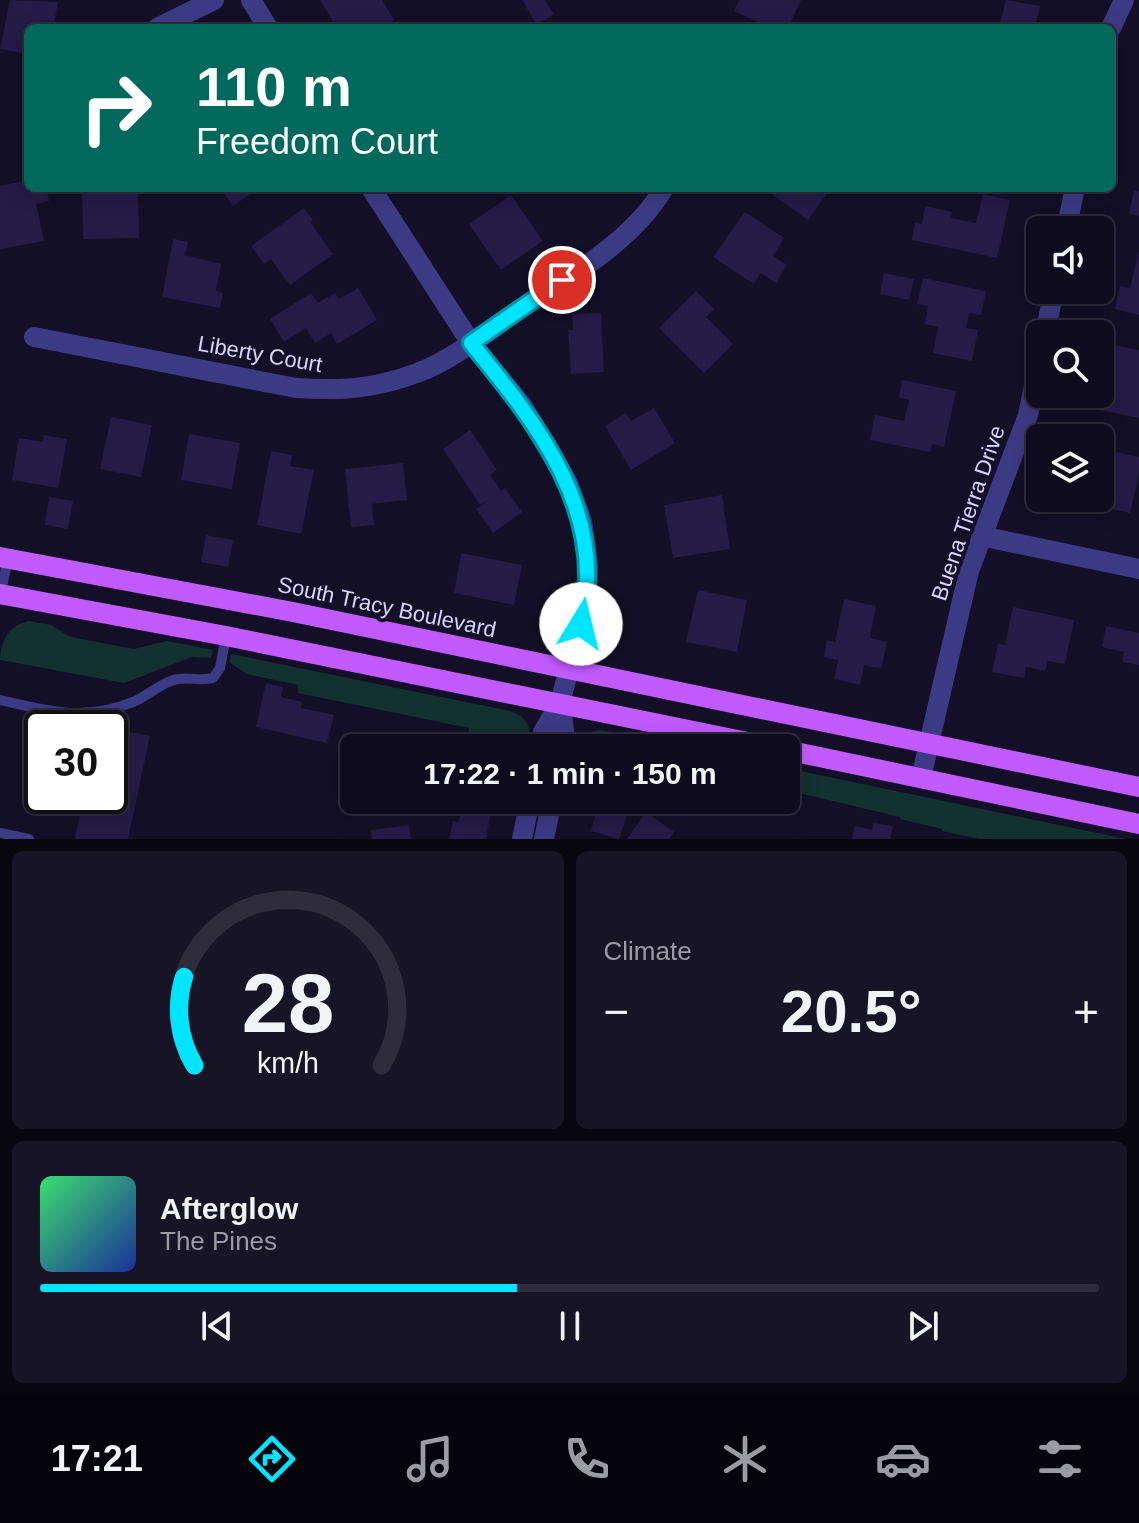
<!DOCTYPE html>
<html lang="en">
<head>
<meta charset="utf-8">
<style>
	:root { --surface:#0e0b1c; --page:#171425; --text:#f1f3f6; --muted:#9b9ba3; --line:#2e2b3b; --accent:#00e5ff }
	body { margin:0; font-family:Arial,sans-serif; background:var(--page); color:var(--text); height:100vh; display:flex; flex-direction:column; font-size:30px; white-space:nowrap }
	* { box-sizing:border-box; margin:0 }
	p { font-size:26px; color:var(--muted) }
	.icon { flex:none; width:44px; height:44px; fill:none; stroke:currentColor; stroke-width:2; stroke-linecap:round; stroke-linejoin:round }
	.map { position:relative; height:839px; overflow:hidden }
	.sheet { display:flex; flex-direction:column; gap:12px; padding:12px; background:#08060f; flex:1 }
	.sheet>* { flex:none }
	.top-card { position:absolute; left:24px; top:24px; width:1092px; height:168px; border-radius:12px; box-shadow:0 4px 20px #0003,0 0 0 2px var(--line); background:#00695c; color:#fff; overflow:hidden }
	.fabs { position:absolute; left:1026px; top:216px; display:grid; gap:16px }
	.fabs a { display:grid; place-items:center; width:88px; height:88px; border-radius:12px; background:var(--surface); box-shadow:0 4px 20px #0003,0 0 0 2px var(--line); font-size:40px }
	.speed { position:absolute; left:24px; top:710px; display:flex; gap:16px; font-size:40px; font-weight:700; text-align:center }
	.speed>* { display:grid; place-content:center; width:104px; height:104px; border-radius:50%; background:var(--surface); box-shadow:0 4px 20px #0003,0 0 0 2px var(--line); line-height:1 }
	.speed .limit { border:4px solid #111; border-radius:12px; background:#fff; color:#111 }
	.pin { position:absolute; display:grid; place-items:center; width:68px; height:68px; color:#fff; margin:-34px; border:4px solid #fff; border-radius:50%; box-shadow:0 2px 8px #0007 }
	.me { position:absolute; width:88px; margin:-44px; rotate:9deg; stroke-linejoin:round; filter:drop-shadow(0 0 6px #0008) }
	.turn { display:flex; align-items:center; gap:28px; height:168px; padding:0 40px; font-size:36px }
	.turn .icon { width:104px; height:104px; stroke-width:2.5 }
	.turn b { display:block; font-size:56px; line-height:68px }
	.big { font-size:60px; font-weight:700; line-height:1.1 }
	.sheet .widget { flex:1; display:flex; flex-direction:column; justify-content:center; gap:12px; min-width:0; padding:0 28px; border-radius:12px; background:var(--page) }
	.sheet .dial { align-items:center; gap:0 }
	.dial svg { height:208px; overflow:visible; fill:none; stroke:var(--line); stroke-width:7; stroke-linecap:round; text-anchor:middle }
	.dial text { fill:var(--text); stroke:none }
	.song { display:flex; align-items:center; gap:24px }
	.cover { width:96px; height:96px; border-radius:12px; background:linear-gradient(135deg,hsl(140 70% 55%),hsl(230 70% 35%)) }
	.played { height:8px; border-radius:4px; background:linear-gradient(90deg,var(--accent) 45%,var(--line) 45%) }
	.keys { display:flex; justify-content:space-around; direction:ltr }
	.heat { display:flex; justify-content:space-between; align-items:center; font-size:44px; direction:ltr }
	.sheet .tiles { flex:1; display:grid; gap:12px; grid-template-columns:1fr 1fr }
	.widget:last-child { grid-column:span 2 }
	.trip { position:absolute; left:340px; top:734px; width:460px; height:80px; border-radius:12px; background:var(--surface); box-shadow:0 4px 20px #0003,0 0 0 2px var(--line); font-weight:700; line-height:80px; text-align:center }
	.dock { display:flex; height:128px; justify-content:space-around; align-items:center; background:#06040b; color:var(--muted) }
	.dock .icon { width:56px; height:56px }
	.dock .current { color:var(--accent) }
	.dock b { font-size:36px; color:var(--text) }
	.map>svg:first-child { display:block }
	.green { fill:#12302f }
	.building { fill:#241b47 }
	.lines { fill:none; stroke-linecap:round; stroke-linejoin:round }
	.lane { stroke:#3d3a85; stroke-width:10 }
	.street { stroke:#3d3a85; stroke-width:20 }
	.primary { stroke:#c25bff; stroke-width:20 }
	.route-casing { stroke:#0095a6; stroke-width:20 }
	.route { stroke:#00e5ff; stroke-width:14 }
	.labels { text-anchor:middle; dominant-baseline:central; stroke-width:8; stroke-linejoin:round; paint-order:stroke }
	.street-label { font-size:22px; fill:#d9d4ff; stroke:#130f26 }
</style>
</head>
<body>
<div class="map">
<svg width="1139" height="839" viewBox="0 0 1139 839">
	<rect width="100%" height="100%" fill="#130f26"/>
	<g class="green">
		<path d="M29,621l22,4 19,12 64,12 33,-8 46,9 -2,8 -19,-1 -68,26 -124,-23c1,-20 9,-35 29,-39z"/>
		<path d="M231,654l279,57c18,6 22,17 20,35l-62,-13 1,-5 -171,-35v-8l-51,-11 -18,-12z"/>
		<polygon points="598,730 607,731 688,748 573,748 581,735"/>
		<polygon points="786,768 1126,839 980,839 942,831 942,829 900,819 900,817 786,790"/>
	</g>
	<g class="building">
		<polygon points="10,0 58,2 53,28 28,28 28,54 0,49"/>
		<polygon points="320,0 382,0 394,20 381,28 337,28"/>
		<polygon points="522,0 545,0 554,14 537,25"/>
		<polygon points="739,0 801,0 788,28 772,28 734,11"/>
		<polygon points="1006,0 1040,6 1035,28 999,28"/>
		<polygon points="28,180 28,188 46,188 49,201 36,204 44,241 0,249 0,186"/>
		<polygon points="82,188 138,188 139,238 83,239"/>
		<polygon points="220,188 259,188 233,206"/>
		<polygon points="773,188 831,188 808,220 770,193"/>
		<polygon points="1134,190 1139,191 1139,216 1129,214"/>
		<polygon points="983,194 1010,200 997,258 912,240 915,223 922,224 925,206 952,212 951,218 976,223"/>
		<polygon points="511,195 543,241 501,270 469,224"/>
		<polygon points="304,208 313,220 310,222 333,254 290,285 271,259 264,264 251,246"/>
		<polygon points="745,212 784,238 773,256 787,265 776,283 761,273 754,284 713,257"/>
		<polygon points="173,239 188,242 185,255 221,264 216,291 223,293 220,308 162,297"/>
		<polygon points="1138,255 1139,255 1139,315 1115,309 1120,286 1130,288"/>
		<polygon points="884,273 914,279 909,300 880,294"/>
		<polygon points="923,278 986,291 981,315 969,313 966,328 978,330 972,361 933,353 938,327 925,324 928,306 917,304"/>
		<polygon points="358,288 377,320 337,344 331,333 315,343 306,328 284,342 270,319 311,293 318,303 335,293 339,299"/>
		<polygon points="696,291 714,309 706,317 733,344 704,373 659,328"/>
		<polygon points="601,313 604,372 571,374 568,330 573,330 572,314"/>
		<polygon points="1109,344 1139,350 1139,418 1095,409"/>
		<polygon points="902,380 956,391 944,447 932,444 930,452 870,440 875,415 904,421 909,400 899,397"/>
		<polygon points="654,408 675,443 631,470 605,426 626,413 631,421"/>
		<polygon points="111,417 152,425 141,477 100,469"/>
		<polygon points="470,430 497,470 490,475 501,491 505,488 522,512 493,533 476,509 490,499 480,505 443,449"/>
		<polygon points="189,434 240,443 232,489 181,480"/>
		<polygon points="44,435 67,439 58,488 12,480 19,438 43,442"/>
		<polygon points="1100,441 1108,443 1107,450 1139,457 1139,473 1130,513 1081,502 1082,498 1100,498"/>
		<polygon points="271,451 292,455 290,466 314,470 301,534 257,525"/>
		<polygon points="403,463 407,500 372,504 374,525 351,527 345,469"/>
		<polygon points="722,495 730,549 673,558 664,505"/>
		<polygon points="49,497 73,501 68,529 45,525"/>
		<polygon points="206,535 233,540 228,567 201,562"/>
		<polygon points="461,553 522,565 514,605 454,593"/>
		<polygon points="698,590 747,600 737,652 686,642"/>
		<polygon points="844,599 876,606 870,638 887,642 881,669 864,665 860,685 834,679 838,660 824,657 827,640 835,642"/>
		<polygon points="1013,607 1074,620 1065,664 1048,661 1045,671 1026,667 1024,678 992,672 998,643 1005,645"/>
		<polygon points="1106,626 1139,633 1139,665 1122,662 1124,652 1102,647"/>
		<polygon points="266,683 283,687 281,697 302,702 301,708 334,715 327,743 256,727"/>
		<polygon points="110,728 150,736 128,839 75,839 84,796 110,796"/>
		<polygon points="345,739 371,744 371,748 354,748 354,771 340,768"/>
		<polygon points="587,800 632,800 619,839 591,831 595,817 583,813"/>
		<polygon points="462,807 491,812 486,839 449,839 453,821 459,822"/>
		<polygon points="646,812 674,832 669,839 627,839"/>
		<polygon points="873,823 893,826 890,839 852,839 855,826 872,830"/>
		<polygon points="409,825 411,839 372,839 371,830"/>
	</g>
	<g class="lines">
		<g class="lane">
			<polyline points="0,596 8,559"/>
			<path d="M0,700c49,11 84,22 133,2 13,-5 24,-16 38,-21 14,-6 27,1 42,-3l7,-10 6,-32"/>
			<polyline points="0,833 29,839"/>
		</g>
		<g class="street">
			<polyline points="251,0 268,28"/>
			<polyline points="157,28 214,0"/>
			<polyline points="1111,28 1124,0"/>
			<polyline points="371,188 471,343 522,405 568,483 582,521 588,565 587,601 560,703 543,732 540,748"/>
			<polyline points="1066,230 1075,188"/>
			<polyline points="1045,334 1054,290"/>
			<path d="M34,337l262,51c45,3 78,1 121,-15 33,-12 64,-37 93,-57 54,-37 120,-71 154,-128"/>
			<polyline points="981,536 1139,569"/>
			<polyline points="560,703 565,737 563,748"/>
			<polyline points="921,778 969,571 1028,415 1040,357"/>
			<polyline points="522,839 530,800"/>
			<polyline points="544,839 552,800"/>
		</g>
		<g class="primary">
			<polyline points="0,557 293,612 1139,787"/>
			<polyline points="0,594 226,636 777,748"/>
			<polyline points="786,750 1139,824"/>
		</g>
	</g>
	<g class="lines">
		<defs>
			<path id="route" d="M562,280l-91,63c66,81 138,170 110,281"/>
		</defs>
		<use href="#route" class="route-casing"/>
		<use href="#route" class="route"/>
	</g>
	<g class="labels">
		<g class="street-label">
			<text transform="translate(260 354) rotate(10)">Liberty Court</text>
			<text transform="translate(968 513) rotate(-71)">Buena Tierra Drive</text>
			<text transform="translate(387 607) rotate(12)">South Tracy Boulevard</text>
		</g>
	</g>
</svg>
<div class="fabs">
<a><svg class="icon" aria-label="sound" viewBox="0 0 24 24"><path d="M4 9h4l5-4v14l-5-4H4zM17 9q2 3 0 6"/></svg></a>
<a><svg class="icon" aria-label="search" viewBox="0 0 24 24"><circle cx="10" cy="10" r="6"/><path d="M15 15l6 6"/></svg></a>
<a><svg class="icon" aria-label="layers" viewBox="0 0 24 24"><path d="M12 4l9 5-9 5-9-5zM3 14l9 5 9-5"/></svg></a>
</div>
<div class="speed"><div class="limit">30</div></div>
<div class="pin" style="left:562px;top:280px;background:#d93025"><svg class="icon" aria-label="arrive" viewBox="0 0 24 24"><path d="M6 21V4h12l-3 4 3 4H6"/></svg></div>
<svg class="me" style="left:581px;top:624px" viewBox="-20 -20 40 40"><circle r="19" fill="#fff"/><path d="M0-13L10 11 0 6-10 11z" fill="#00e5ff"/></svg>
<div class="trip">17:22 · 1 min · 150 m</div>
<div class="top-card">
<div class="turn"><svg class="icon" aria-label="right" viewBox="0 0 24 24"><path d="M7 20v-9h11M14 6l5 5-5 5"/></svg><div><b>110 m</b>Freedom Court</div></div>
</div>
</div>
<section class="sheet">
<div class="tiles">
<div class="widget dial"><svg viewBox="0 0 100 80">
<path d="M14 69A42 42 0 1 1 86 69"/>
<path d="M14 69A42 42 0 0 1 10 35" stroke="#00e5ff"/>
<text x="50" y="56" font-size="32" font-weight="700">28</text>
<text x="50" y="72" font-size="11">km/h</text>
</svg></div>
<div class="widget"><p>Climate</p>
<div class="heat"><a>−</a><b class="big">20.5°</b><a>+</a></div>
</div>
<div class="widget">
<div class="song"><i class="cover"></i><div><b>Afterglow</b><p>The Pines</p></div></div>
<div class="played"></div>
<div class="keys"><svg class="icon" aria-label="previous" viewBox="0 0 24 24"><path d="M18 5L8 12l10 7zM5 5v14"/></svg><svg class="icon" aria-label="pause" viewBox="0 0 24 24"><path d="M8 5v14M16 5v14"/></svg><svg class="icon" aria-label="next" viewBox="0 0 24 24"><path d="M6 5l10 7-10 7zM19 5v14"/></svg></div>
</div>
</div>
</section>
<nav class="dock">
<b>17:21</b>
<svg class="icon current" aria-label="directions" viewBox="0 0 24 24"><path d="M12 3l9 9-9 9-9-9zM9 14v-3h6M13 9l2 2-2 2"/></svg>
<svg class="icon" aria-label="music" viewBox="0 0 24 24"><path d="M9 18V5l10-2v13"/><circle cx="6" cy="18" r="3"/><circle cx="16" cy="16" r="3"/></svg>
<svg class="icon" aria-label="phone" viewBox="0 0 24 24"><path d="M5 4h4l2 5-3 2q2 4 5 5l2-3 5 2v4C11 20 4 13 5 4z"/></svg>
<svg class="icon" aria-label="climate" viewBox="0 0 24 24"><path d="M12 3v18M4 7l16 10M4 17L20 7"/></svg>
<svg class="icon" aria-label="car" viewBox="0 0 24 24"><path d="M5 17H2v-5l4-1 3-4h7l3 4 3 1v5h-3M9 17h6M6 11h13"/><circle cx="7" cy="17" r="2"/><circle cx="17" cy="17" r="2"/></svg>
<svg class="icon" aria-label="filters" viewBox="0 0 24 24"><path d="M4 7h16M4 17h16"/><circle cx="9" cy="7" r="2"/><circle cx="15" cy="17" r="2"/></svg>
</nav>
</body>
</html>
